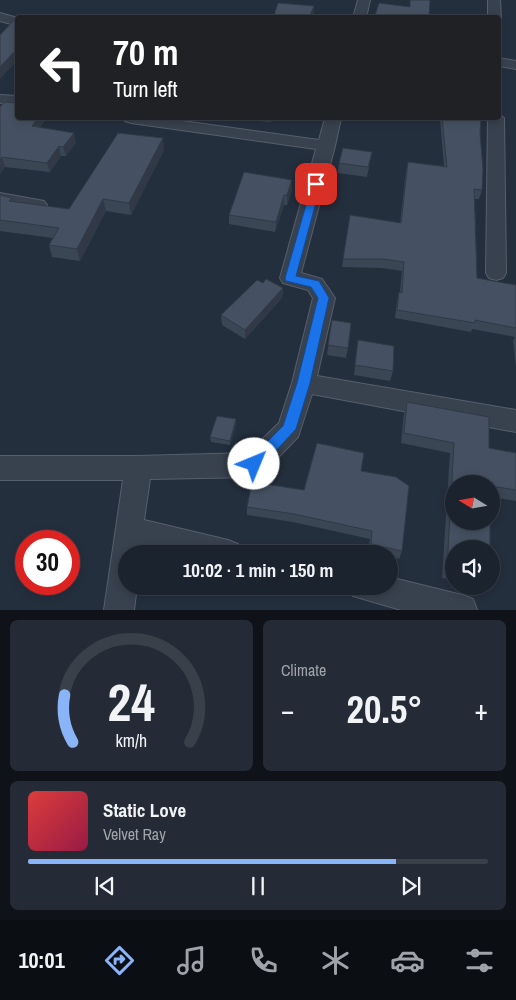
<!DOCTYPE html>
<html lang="en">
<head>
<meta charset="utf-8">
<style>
	:root { --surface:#1b232e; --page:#242b36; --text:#f1f3f6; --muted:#a0a4aa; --line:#39404a; --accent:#8ab4f8 }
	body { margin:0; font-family:"Archivo Narrow",sans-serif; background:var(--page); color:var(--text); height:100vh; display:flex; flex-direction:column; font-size:19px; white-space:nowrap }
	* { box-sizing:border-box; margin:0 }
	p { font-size:16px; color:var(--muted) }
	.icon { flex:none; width:28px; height:28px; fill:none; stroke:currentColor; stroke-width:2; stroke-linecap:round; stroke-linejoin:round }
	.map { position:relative; height:610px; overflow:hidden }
	.side { display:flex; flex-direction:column; gap:10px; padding:10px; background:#0f1319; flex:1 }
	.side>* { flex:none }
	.top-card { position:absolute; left:15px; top:15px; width:486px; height:105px; border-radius:5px; box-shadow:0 2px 8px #0003,0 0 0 1px var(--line); background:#202124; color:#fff; overflow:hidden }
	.needle { width:32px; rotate:281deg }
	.fabs { position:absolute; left:445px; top:475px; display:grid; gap:10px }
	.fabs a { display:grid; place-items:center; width:55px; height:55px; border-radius:50%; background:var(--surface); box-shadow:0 2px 8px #0003,0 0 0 1px var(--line); font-size:25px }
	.speed { position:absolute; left:15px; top:530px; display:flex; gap:10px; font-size:25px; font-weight:700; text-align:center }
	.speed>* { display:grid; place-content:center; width:65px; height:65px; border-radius:50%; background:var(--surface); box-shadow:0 2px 8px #0003,0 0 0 1px var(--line); line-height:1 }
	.speed .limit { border:8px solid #d22; background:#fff; color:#111 }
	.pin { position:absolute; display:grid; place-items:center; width:42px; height:42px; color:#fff; margin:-21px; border-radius:10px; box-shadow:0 2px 8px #0006 }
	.me { position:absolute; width:55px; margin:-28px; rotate:45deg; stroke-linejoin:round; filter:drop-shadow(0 0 4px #0008) }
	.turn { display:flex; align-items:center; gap:18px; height:105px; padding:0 15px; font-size:22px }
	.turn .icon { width:65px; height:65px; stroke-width:2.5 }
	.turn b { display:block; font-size:35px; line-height:42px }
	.big { font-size:38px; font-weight:700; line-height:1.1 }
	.side .card { flex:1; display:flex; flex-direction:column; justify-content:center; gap:8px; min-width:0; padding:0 18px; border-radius:8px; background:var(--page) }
	.side .dial { align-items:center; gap:0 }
	.dial svg { height:130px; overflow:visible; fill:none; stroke:var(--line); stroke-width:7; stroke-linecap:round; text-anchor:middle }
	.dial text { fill:var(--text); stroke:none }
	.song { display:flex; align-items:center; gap:15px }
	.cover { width:60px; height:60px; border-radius:8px; background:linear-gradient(135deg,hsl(0 70% 55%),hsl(340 70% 35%)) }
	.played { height:5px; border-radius:2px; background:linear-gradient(90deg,var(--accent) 80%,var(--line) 80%) }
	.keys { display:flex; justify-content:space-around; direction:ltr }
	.heat { display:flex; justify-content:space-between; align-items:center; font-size:28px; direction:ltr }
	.side .tiles { flex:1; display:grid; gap:10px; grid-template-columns:1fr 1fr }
	.card:last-child { grid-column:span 2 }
	.trip { position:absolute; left:118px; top:545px; width:280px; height:50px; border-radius:25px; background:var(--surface); box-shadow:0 2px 8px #0003,0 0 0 1px var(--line); font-weight:700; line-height:50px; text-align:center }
	.dock { display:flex; height:80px; justify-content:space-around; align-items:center; background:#0b0e12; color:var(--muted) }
	.dock .icon { width:35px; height:35px }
	.dock .selected { color:var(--accent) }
	.dock b { font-size:22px; color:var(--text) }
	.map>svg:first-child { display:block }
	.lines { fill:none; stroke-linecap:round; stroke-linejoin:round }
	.minor-casing { stroke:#565f6c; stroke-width:2 }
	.minor { fill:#38414e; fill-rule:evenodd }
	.wall { fill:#3b4654 }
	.shaded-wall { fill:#303945 }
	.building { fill:#455162; stroke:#303945 }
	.route { fill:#1a73e8; stroke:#114b97 }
</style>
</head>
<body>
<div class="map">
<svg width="516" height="610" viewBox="0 0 516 610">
	<rect width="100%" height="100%" fill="#242f3e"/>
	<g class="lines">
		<defs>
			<g id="minor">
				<polygon points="358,0 370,0 366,18 353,18"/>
				<polygon points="488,0 500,0 501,18 499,21 499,18 488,18"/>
				<polygon points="0,13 18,18 18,26 0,21"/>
				<polygon points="499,58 516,61 516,69 499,66"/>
				<polygon points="0,95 18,96 18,106 0,103"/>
				<polygon points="499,114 504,118 506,273 503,278 496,280 489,278 486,273 488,118 499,118"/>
				<polygon points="123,118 161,118 319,140 325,118 341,118 335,146 301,273 322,279 335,298 317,376 516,410 516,432 312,394 298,437 263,473 254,477 150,479 144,520 228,540 238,544 242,554 170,554 141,546 140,554 126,554 126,586 137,586 134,610 104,610 123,480 0,480 0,456 138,456 248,453 279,423 292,383 313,298 308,290 283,283 280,278 316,149 131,123 125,121"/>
				<polygon points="0,193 44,201 47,205 44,209 38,211 0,205"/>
				<polygon points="389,577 462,595 473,599 477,610 401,610 353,596 348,586 389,586"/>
			</g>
		</defs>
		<use href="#minor" class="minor-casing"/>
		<use href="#minor" class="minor"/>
	</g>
	<g class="wall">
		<polygon points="0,107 40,128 76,142 66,156 61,156 50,172 5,167 0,174"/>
		<polygon points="243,118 272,118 271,122 243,120"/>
		<polygon points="425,118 481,118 480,133 482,190 479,199 475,199 477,278 516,328 516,367 513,341 515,337 472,329 471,332 395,318 397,301 399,292 400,292 402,271 382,268 342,267 350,215 400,223 406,171 408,162 444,166 440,119"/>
		<polygon points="164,150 131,215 106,211 80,261 52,257 49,245 53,238 0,231 0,195 13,202 69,209"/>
		<polygon points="372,152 367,177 338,173 339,163"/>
		<polygon points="292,180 292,190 287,205 284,205 275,232 229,224 229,215"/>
		<polygon points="263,283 283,288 282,298 245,339 222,325 221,315"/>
		<polygon points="332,320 348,348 346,358 327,355"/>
		<polygon points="358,340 393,371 390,381 354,375"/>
		<polygon points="407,402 489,448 516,453 516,501 491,497 491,484 454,549 454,580 442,578 450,453 401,443 404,413"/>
		<polygon points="236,419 236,424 230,445 211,442 210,437"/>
		<polygon points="361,471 402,551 399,559 389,556 389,554 378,554 368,551 370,539 293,522 247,515 247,507 304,490"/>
	</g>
	<g class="shaded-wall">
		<polygon points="314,6 314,14 312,18 309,18"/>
		<polygon points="18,48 18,60 0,79 0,67"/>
		<polygon points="38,118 47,118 34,136 32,126"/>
		<polygon points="74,133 76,142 66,156 63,147"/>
		<polygon points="163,138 164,150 131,215 129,203"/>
		<polygon points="59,146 61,156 50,172 47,163"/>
		<polygon points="2,157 5,167 0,174 0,160"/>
		<polygon points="292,180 292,190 287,205 287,195"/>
		<polygon points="284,195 284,205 275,232 276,222"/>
		<polygon points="103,199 106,211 80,261 77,249"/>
		<polygon points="283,288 282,298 245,339 245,330"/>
		<polygon points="236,419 236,424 230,445 230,441"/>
	</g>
	<g class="building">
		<polygon points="410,0 430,0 429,18 374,18 379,3 410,7"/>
		<polygon points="278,3 314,6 309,18 273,18"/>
		<polygon points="15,19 18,19 18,48 0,67 0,35"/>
		<polygon points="5,102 18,103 18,118 38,118 32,126 74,133 63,147 59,146 47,163 2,157 0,160 0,107"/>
		<polygon points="442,118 481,118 480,133 483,170 482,190 474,189 477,278 516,285 516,328 475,320 475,323 397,310 399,292 402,293 404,262 384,259 343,259 350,215 401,223 408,162 447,167"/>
		<polygon points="118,133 163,138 129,203 103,199 77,249 49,245 59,228 0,220 0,195 12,198 9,201 69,209"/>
		<polygon points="343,148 372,152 368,167 339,163"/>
		<polygon points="244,172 292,180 287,195 284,195 276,222 229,215"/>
		<polygon points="266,279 283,288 245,330 221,315 257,280 263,283"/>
		<polygon points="332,320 351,323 348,348 328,345"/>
		<polygon points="358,340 394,346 393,371 355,365"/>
		<polygon points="407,402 489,417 489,448 516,453 516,490 491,486 491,484 454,484 454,521 490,521 490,549 454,549 454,571 447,569 454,443 404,433"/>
		<polygon points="217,416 236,419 230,441 210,437"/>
		<polygon points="317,443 364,453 361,471 396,477 409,486 402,551 371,544 372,531 294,514 247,507 252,482 304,490"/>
	</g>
	<polygon class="route" points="316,181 321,184 296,276 319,281 329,298 310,383 296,429 259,469 254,471 249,469 247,464 249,460 283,426 297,383 318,298 311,287 286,281 285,278 312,184"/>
</svg>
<div class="fabs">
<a><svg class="needle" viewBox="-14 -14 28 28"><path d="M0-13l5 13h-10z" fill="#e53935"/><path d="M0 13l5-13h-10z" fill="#a0a4aa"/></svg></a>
<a><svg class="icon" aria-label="sound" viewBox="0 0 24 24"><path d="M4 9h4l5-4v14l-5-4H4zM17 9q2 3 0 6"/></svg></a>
</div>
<div class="speed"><div class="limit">30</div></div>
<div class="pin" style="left:316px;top:184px;background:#d93025"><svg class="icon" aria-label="arrive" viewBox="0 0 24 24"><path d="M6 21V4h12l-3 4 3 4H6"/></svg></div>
<svg class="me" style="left:254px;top:464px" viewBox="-20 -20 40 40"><circle r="19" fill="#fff"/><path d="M0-13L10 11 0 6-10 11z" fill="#1a73e8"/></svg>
<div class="trip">10:02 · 1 min · 150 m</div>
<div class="top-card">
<div class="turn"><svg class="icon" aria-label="left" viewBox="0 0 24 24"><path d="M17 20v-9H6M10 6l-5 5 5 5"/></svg><div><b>70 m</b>Turn left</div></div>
</div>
</div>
<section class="side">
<div class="tiles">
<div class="card dial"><svg viewBox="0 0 100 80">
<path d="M14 69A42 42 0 1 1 86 69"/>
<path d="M14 69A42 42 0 0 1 9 40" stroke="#8ab4f8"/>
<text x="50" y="56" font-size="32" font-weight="700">24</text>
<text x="50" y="72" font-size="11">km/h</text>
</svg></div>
<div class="card"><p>Climate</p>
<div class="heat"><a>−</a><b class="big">20.5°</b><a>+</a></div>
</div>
<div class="card">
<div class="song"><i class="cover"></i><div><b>Static Love</b><p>Velvet Ray</p></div></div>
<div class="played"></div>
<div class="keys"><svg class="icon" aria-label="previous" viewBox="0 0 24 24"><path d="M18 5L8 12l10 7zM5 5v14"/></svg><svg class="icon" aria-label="pause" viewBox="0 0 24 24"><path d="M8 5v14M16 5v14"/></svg><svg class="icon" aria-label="next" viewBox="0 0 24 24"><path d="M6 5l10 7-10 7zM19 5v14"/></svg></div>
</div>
</div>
</section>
<nav class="dock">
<b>10:01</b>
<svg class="icon selected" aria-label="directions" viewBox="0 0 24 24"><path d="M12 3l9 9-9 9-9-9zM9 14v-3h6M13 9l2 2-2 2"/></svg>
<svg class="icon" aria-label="music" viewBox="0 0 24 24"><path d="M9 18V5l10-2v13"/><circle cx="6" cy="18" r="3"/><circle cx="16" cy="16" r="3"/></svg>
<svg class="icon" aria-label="phone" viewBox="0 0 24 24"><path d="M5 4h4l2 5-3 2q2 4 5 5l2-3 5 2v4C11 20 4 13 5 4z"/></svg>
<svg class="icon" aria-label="climate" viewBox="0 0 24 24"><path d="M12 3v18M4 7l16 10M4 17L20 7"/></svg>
<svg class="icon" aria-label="car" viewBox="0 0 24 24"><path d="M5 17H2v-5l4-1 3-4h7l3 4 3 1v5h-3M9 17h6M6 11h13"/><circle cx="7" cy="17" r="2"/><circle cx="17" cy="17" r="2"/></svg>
<svg class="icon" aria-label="filters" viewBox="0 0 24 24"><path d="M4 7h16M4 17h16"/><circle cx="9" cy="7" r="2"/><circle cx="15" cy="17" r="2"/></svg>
</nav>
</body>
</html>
